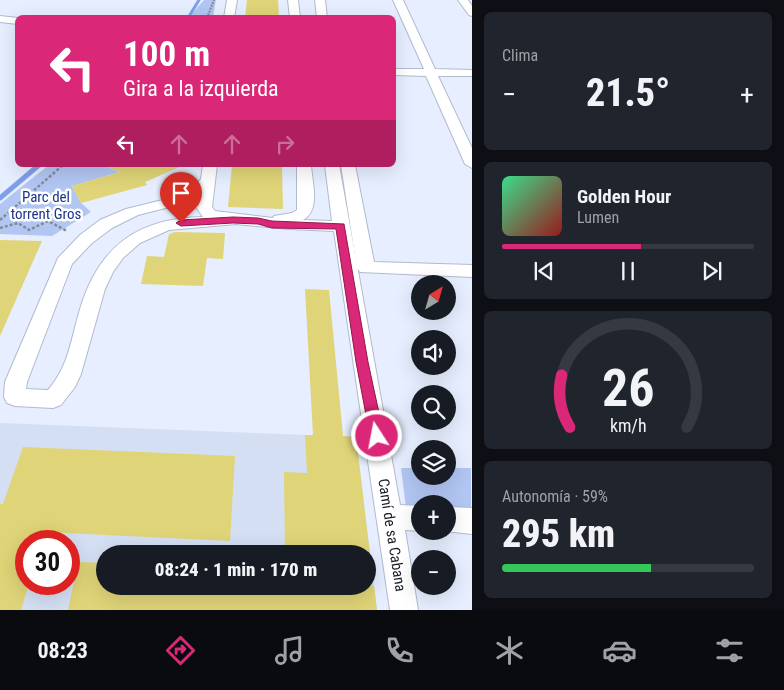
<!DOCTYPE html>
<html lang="es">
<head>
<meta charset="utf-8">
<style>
	:root { --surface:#171b24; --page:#20242c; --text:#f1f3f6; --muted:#9ea1a6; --line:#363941; --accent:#db2777 }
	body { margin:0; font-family:"Roboto Condensed",sans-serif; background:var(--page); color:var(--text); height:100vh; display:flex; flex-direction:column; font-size:19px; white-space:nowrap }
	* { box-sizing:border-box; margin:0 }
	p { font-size:16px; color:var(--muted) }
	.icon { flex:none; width:28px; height:28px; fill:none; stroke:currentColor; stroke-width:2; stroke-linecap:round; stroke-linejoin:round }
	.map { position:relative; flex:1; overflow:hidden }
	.drawer { display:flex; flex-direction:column; gap:12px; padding:12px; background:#0d0f14; width:312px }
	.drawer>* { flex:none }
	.guide { position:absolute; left:15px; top:15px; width:381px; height:152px; border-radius:8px; box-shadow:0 5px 20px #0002; background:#db2777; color:#fff; overflow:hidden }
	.needle { width:32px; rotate:37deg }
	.tools { position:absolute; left:411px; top:275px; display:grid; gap:10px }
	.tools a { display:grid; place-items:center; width:45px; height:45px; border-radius:50%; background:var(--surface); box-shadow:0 5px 20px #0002; font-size:25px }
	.speed { position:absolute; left:15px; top:530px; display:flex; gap:10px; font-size:25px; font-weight:700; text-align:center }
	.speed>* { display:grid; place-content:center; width:65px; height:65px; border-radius:50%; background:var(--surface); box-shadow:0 5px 20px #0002; line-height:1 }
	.speed .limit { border:8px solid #d22; background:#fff; color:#111 }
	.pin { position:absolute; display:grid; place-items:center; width:42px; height:42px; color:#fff; margin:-51px -21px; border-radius:50% 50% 50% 0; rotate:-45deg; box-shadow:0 0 5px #0007 }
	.pin .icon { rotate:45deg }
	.me { position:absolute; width:55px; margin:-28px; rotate:349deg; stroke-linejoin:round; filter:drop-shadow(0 0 4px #0008) }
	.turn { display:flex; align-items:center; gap:18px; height:105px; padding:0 25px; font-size:22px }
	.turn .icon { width:65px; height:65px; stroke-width:2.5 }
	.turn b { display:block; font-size:35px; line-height:42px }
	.lanes { display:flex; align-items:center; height:48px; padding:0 25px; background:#0003; justify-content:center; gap:25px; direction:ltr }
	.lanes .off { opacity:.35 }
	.big { font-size:38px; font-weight:800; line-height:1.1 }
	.drawer .tile { flex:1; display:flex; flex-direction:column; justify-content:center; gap:8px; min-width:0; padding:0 18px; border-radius:8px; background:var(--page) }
	.drawer .dial { align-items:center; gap:0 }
	.dial svg { height:130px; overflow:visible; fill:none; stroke:var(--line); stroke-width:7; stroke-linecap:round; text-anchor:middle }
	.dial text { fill:var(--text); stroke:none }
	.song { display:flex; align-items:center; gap:15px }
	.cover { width:60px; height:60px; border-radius:8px; background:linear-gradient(135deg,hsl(150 70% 55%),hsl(0 70% 35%)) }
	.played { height:5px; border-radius:2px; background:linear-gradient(90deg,var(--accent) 55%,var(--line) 55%) }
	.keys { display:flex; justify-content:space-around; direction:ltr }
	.heat { display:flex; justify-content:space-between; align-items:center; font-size:28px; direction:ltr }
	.charge { height:8px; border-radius:4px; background:linear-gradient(90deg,#34c759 59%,var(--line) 0) }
	.trip { position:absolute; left:96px; top:545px; width:280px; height:50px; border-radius:25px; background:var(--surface); box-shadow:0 5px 20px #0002; font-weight:800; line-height:50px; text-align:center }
	.dock { display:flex; height:80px; justify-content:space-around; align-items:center; background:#090b0e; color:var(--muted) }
	.dock .icon { width:35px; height:35px }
	.dock .on { color:var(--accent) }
	.dock b { font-size:22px; color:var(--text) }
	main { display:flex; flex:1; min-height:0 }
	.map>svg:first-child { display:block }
	.built { fill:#d4dff4; fill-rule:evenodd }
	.green { fill:#b2c6f3 }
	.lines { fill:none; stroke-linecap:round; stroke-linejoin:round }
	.stream-far1 { stroke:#7f9fea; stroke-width:3 }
	.stream { stroke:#7f9fea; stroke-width:5 }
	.building { fill:#dfd477 }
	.street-casing { stroke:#b1bace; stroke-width:2 }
	.path-far1 { stroke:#848a97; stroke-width:2; stroke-dasharray:2 1; stroke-linecap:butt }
	.path { stroke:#848a97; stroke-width:2.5; stroke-dasharray:3 2; stroke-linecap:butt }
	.street { fill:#fff; fill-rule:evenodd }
	.route { fill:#db2777; stroke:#8e194d }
	.labels { text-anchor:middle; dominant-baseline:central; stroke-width:5; stroke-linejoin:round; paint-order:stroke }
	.park-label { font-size:15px; fill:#1a358a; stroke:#fff }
	.street-label { font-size:15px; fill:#1a1d25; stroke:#fff }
</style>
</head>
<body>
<main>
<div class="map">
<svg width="472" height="610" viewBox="0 0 472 610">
	<rect width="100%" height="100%" fill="#e6eeff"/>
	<path class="built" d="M0,423l356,14 21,173h-377zM26,541h43v43h-43zM105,554h263v32h-263z"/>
	<g class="green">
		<polygon points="204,0 216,0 213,17 189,17"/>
		<polygon points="49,165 102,165 120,172 72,186 81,203 91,212 52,236 0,234 0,204"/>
		<polygon points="401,468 420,468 420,476 448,476 448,468 471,468 471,511 448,510 448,504 420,504 420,509 406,508"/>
	</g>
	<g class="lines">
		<polyline class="stream-far1" points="188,18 199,0"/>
		<polyline class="stream" points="0,198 39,165"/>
	</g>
	<g class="building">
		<polygon points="247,0 278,0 279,18 245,18"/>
		<polygon points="102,165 184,165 145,182 147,185 81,203 72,186 120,172"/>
		<polygon points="232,165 282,165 283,209 228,207"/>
		<polygon points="175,232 225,233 223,259 207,258 203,286 141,284 147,256 164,257 169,234"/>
		<polygon points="0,240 42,241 0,336"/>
		<polygon points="305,289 329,290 343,436 356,437 370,554 285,554 284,472 307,473 305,435 313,435"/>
		<polygon points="23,447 235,456 230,541 44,532 41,541 26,541 26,584 29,584 21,610 0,610 0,504 3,504"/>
		<polygon points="78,562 105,563 105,586 374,586 377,610 68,610"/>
	</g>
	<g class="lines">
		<defs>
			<g id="street">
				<polygon points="227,0 237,0 234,18 224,18"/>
				<polygon points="288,0 298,0 300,18 290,18"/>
				<polygon points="315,0 325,0 327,18 317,18"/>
				<polygon points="393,0 403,0 435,69 472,70 472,76 438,76 472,148 472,168 465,164 426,76 394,75 394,69 424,69"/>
				<polygon points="458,0 468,0 472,6 472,16 469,15"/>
				<polygon points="0,16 18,18 18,24 0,22"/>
				<path d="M203,165h14l-5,42 3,4 58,7 1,-2 18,-3 5,-3v-45h14c1,17 10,45 -8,55l29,1 -7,-56h14l61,340 20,1 1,25 -16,-1 13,80h-28l-56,-379 -45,-2 -53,-5 -67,6 -29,13 -17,15 -10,14 -8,17 -24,85 -6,13 -14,18 -8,3 -38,-2 -8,-3 -3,-6 1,-15 53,-124 22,-23 20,-15 26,-11 45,-11 17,-7 13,-12zM198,198l-2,9 7,10c-65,1 -104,29 -123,92 -9,30 -11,57 -32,81l-22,-1 1,-7 45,-118 20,-21 20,-15 26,-13 43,-11z"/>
				<polygon points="341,165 355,165 374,262 472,265 472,277 360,272 357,268"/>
				<polygon points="448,507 472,508 472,534 445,531 448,531"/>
			</g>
		</defs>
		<use href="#street" class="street-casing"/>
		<polyline class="path-far1" points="207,18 214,0"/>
		<g class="path">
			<polyline points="0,220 63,165"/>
			<polyline points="0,228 18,223 29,230 48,221 67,231"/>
		</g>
		<use href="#street" class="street"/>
	</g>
	<polygon class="route" points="233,217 258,218 272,221 344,224 368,362 384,436 382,440 377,442 372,440 370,436 356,362 336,229 272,228 258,224 233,223 181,226 176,223 181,220"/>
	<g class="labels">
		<g class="park-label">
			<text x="46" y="197">Parc del<tspan x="46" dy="17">torrent Gros</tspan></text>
		</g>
		<g class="street-label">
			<text transform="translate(392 535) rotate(81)">Camí de sa Cabana</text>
		</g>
	</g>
</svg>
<div class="tools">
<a><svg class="needle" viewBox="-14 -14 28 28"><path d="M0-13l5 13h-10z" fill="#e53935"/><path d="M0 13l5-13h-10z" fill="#9ea1a6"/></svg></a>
<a><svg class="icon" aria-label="sound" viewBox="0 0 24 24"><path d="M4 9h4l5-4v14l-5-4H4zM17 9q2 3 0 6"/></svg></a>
<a><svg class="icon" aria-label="search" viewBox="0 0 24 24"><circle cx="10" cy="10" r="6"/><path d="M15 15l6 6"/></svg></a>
<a><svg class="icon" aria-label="layers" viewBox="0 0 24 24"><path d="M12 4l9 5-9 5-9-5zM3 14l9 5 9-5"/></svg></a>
<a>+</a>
<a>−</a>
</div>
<div class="speed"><div class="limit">30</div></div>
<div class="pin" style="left:181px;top:223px;background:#d93025"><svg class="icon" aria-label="arrive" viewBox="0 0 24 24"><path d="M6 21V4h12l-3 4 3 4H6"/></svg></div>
<svg class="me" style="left:377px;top:436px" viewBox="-20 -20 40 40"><circle r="17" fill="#db2777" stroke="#fff" stroke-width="3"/><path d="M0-11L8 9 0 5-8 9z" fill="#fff"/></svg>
<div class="trip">08:24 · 1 min · 170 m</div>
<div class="guide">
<div class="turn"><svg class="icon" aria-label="left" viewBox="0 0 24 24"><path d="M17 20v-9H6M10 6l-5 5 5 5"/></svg><div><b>100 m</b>Gira a la izquierda</div></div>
<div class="lanes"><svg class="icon" aria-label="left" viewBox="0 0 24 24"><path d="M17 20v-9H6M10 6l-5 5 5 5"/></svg><svg class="icon off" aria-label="ahead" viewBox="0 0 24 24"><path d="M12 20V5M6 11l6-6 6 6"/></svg><svg class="icon off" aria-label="ahead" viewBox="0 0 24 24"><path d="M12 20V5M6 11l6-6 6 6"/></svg><svg class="icon off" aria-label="right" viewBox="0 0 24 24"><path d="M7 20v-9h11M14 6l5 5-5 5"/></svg></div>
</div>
</div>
<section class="drawer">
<div class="tile"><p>Clima</p>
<div class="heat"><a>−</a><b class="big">21.5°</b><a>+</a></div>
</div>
<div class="tile">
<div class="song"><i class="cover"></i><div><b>Golden Hour</b><p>Lumen</p></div></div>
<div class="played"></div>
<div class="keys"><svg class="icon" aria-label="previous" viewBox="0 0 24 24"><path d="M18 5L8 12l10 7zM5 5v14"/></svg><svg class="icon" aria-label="pause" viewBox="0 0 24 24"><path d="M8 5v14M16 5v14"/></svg><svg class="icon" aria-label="next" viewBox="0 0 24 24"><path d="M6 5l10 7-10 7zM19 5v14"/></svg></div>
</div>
<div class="tile dial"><svg viewBox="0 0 100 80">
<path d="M14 69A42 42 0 1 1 86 69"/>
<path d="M14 69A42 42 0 0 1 9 37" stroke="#db2777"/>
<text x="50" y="56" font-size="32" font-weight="700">26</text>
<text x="50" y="72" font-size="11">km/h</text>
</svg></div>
<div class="tile"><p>Autonomía · 59%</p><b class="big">295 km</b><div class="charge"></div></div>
</section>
</main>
<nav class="dock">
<b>08:23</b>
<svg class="icon on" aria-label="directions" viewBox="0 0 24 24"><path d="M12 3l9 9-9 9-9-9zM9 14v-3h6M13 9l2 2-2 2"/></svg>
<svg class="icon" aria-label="music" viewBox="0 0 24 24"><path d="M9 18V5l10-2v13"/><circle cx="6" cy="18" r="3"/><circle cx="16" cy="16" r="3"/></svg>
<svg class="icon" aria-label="phone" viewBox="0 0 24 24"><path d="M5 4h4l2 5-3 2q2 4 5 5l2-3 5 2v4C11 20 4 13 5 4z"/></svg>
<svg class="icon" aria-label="climate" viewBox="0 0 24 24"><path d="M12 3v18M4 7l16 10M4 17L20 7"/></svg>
<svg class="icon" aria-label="car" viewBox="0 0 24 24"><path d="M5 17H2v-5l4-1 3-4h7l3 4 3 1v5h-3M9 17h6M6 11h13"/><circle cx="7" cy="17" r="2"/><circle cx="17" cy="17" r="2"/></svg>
<svg class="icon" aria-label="filters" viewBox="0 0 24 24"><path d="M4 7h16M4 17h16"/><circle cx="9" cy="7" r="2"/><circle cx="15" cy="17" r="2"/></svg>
</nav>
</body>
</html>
